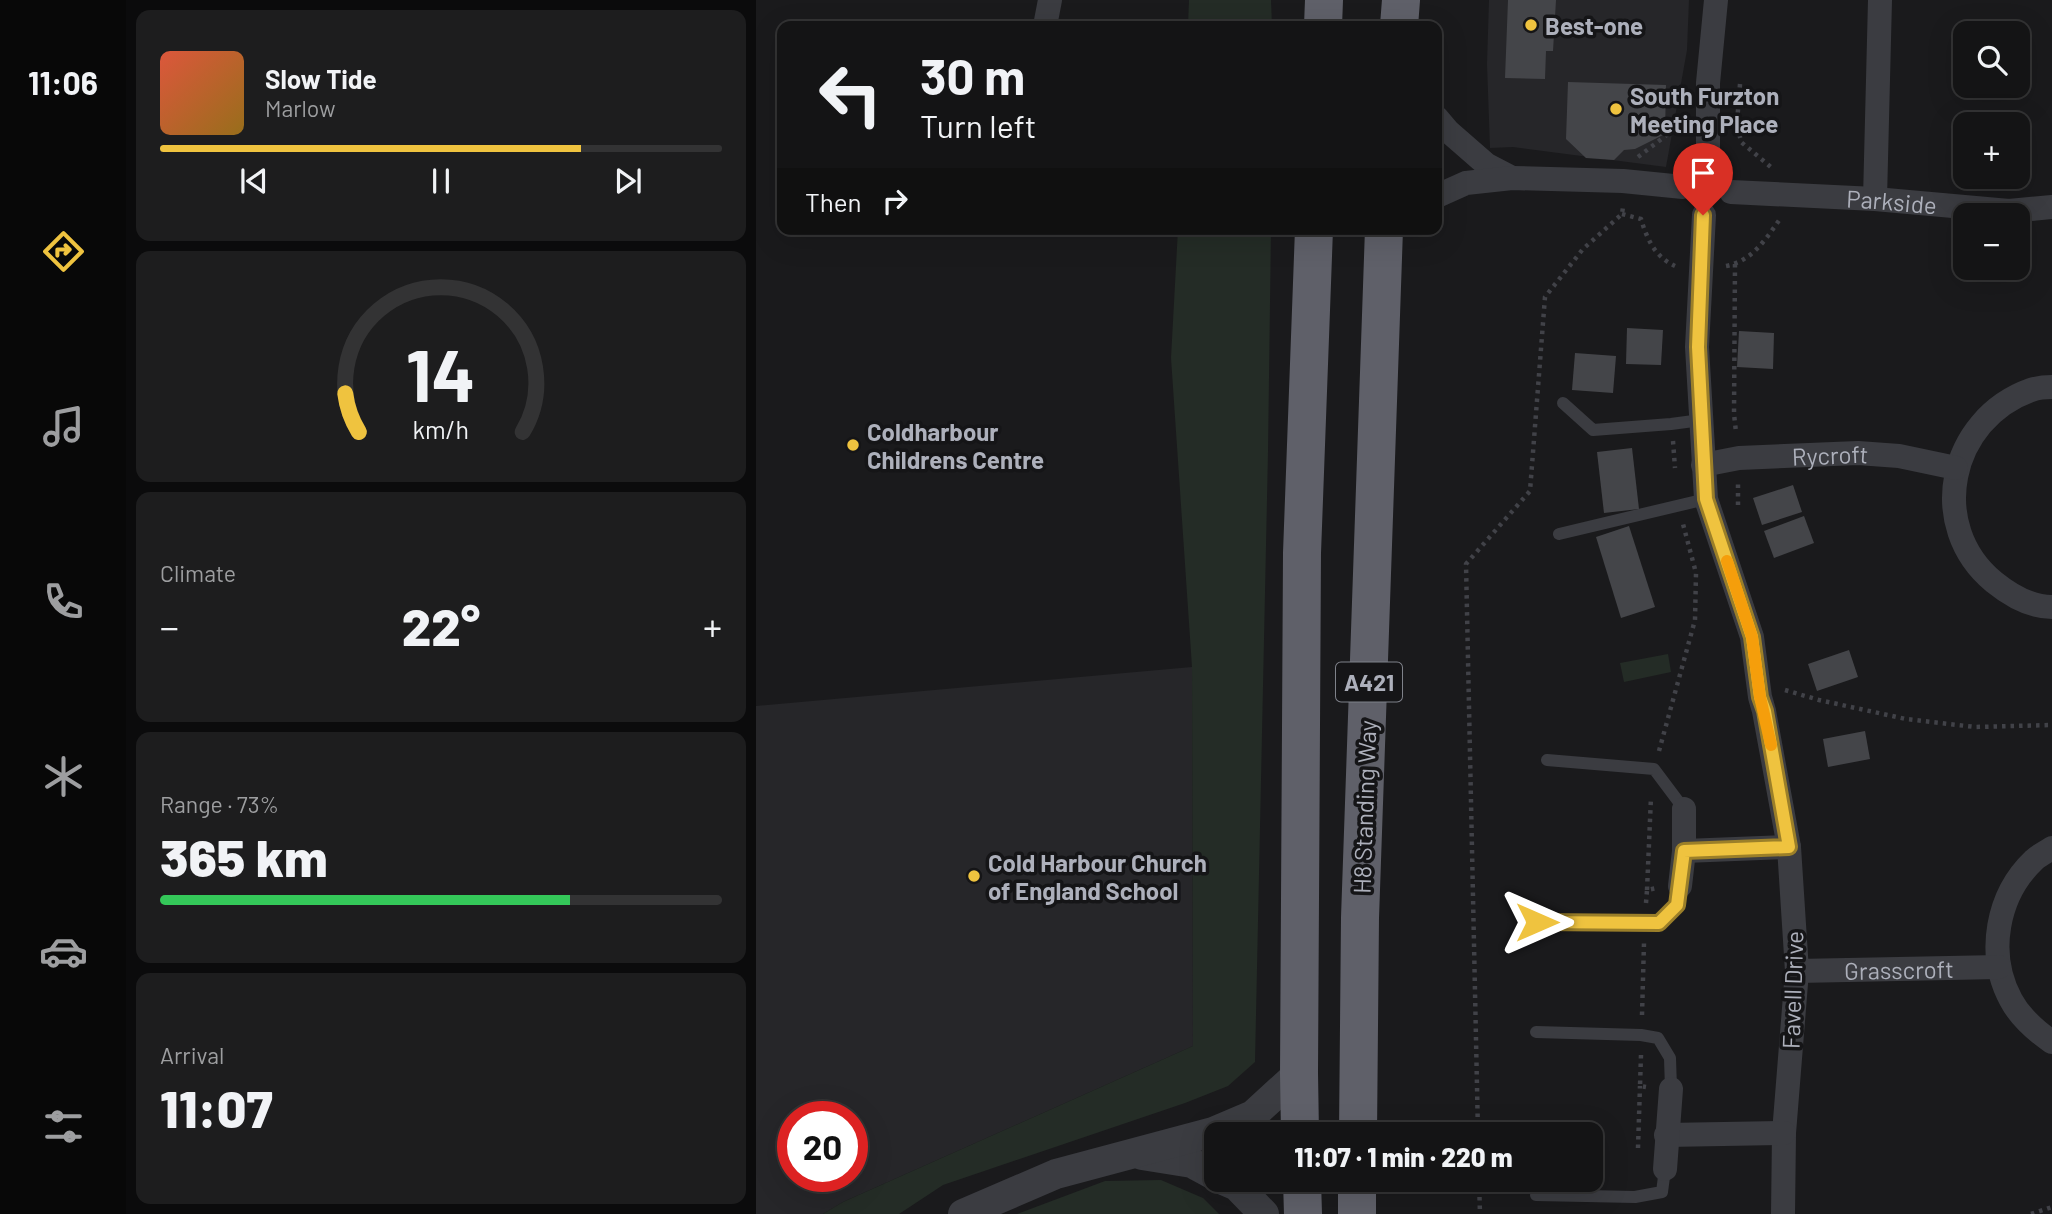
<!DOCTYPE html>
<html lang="en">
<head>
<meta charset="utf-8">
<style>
	:root { --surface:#141415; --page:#1d1d1e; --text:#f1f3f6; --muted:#9d9ea0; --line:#333334; --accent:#efc33f }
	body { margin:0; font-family:Barlow,sans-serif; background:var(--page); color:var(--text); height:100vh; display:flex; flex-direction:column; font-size:26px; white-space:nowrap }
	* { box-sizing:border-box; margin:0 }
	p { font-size:23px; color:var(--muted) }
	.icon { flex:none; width:38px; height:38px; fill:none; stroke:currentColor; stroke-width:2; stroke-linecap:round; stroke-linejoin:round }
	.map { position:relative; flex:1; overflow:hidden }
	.panel { display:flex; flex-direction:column; gap:10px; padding:10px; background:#0b0b0c; width:630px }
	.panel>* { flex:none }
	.guide { position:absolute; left:21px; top:21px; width:665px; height:214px; border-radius:14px; box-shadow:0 7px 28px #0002,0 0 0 2px var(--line); background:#141415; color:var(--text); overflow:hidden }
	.tools { position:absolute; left:1197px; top:21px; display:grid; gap:14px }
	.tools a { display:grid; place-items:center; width:77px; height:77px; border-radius:14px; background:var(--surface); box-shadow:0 7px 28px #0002,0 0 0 2px var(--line); font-size:35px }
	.speed { position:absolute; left:21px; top:1101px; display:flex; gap:14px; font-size:35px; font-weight:700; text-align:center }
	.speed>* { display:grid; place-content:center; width:91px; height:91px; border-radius:50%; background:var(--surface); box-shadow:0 7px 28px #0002,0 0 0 2px var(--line); line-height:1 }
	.speed .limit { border:10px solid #d22; background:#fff; color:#111 }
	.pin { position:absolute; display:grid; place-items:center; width:60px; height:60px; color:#fff; margin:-72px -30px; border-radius:50% 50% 50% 0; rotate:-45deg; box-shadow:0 0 7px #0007 }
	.pin .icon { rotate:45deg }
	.me { position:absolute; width:77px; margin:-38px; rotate:90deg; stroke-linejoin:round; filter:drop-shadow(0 0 5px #0008) }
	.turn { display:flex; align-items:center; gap:24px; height:147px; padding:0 28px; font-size:32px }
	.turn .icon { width:91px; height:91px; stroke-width:2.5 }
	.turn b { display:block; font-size:49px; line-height:60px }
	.then { display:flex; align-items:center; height:66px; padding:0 28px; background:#0003; gap:14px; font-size:26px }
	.big { font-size:52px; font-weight:800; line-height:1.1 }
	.panel .tile { flex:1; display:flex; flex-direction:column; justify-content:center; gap:10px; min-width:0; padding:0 24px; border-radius:14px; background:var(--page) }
	.panel .dial { align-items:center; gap:0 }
	.dial svg { height:182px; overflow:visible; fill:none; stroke:var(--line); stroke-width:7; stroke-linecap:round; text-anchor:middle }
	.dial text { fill:var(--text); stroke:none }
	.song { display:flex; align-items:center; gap:21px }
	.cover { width:84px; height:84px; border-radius:10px; background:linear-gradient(135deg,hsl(10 70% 55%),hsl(40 70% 35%)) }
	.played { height:7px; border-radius:4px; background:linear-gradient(90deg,var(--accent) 75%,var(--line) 75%) }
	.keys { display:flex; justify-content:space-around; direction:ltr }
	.heat { display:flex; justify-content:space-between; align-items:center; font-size:38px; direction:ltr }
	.charge { height:10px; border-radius:5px; background:linear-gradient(90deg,#34c759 73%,var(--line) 0) }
	.trip { position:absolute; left:448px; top:1122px; width:399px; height:70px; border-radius:14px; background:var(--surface); box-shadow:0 7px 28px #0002,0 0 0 2px var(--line); font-weight:800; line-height:70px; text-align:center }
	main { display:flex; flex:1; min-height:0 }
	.tabs { display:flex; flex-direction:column; width:126px; justify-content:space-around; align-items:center; background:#080808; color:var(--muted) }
	.tabs .icon { width:49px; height:49px }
	.tabs .selected { color:var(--accent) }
	.tabs b { font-size:32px; color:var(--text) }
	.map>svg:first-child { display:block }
	.built { fill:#262629; fill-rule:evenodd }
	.green { fill:#242c26 }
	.building { fill:#444549 }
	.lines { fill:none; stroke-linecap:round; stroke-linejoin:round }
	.path { stroke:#414248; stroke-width:4.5; stroke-dasharray:3.5 5; stroke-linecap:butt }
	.service { stroke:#3b3c41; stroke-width:12 }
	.minor { stroke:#3b3c41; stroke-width:24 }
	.tertiary { stroke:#3b3c41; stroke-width:30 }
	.trunk { stroke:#5f6069; stroke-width:38 }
	.route-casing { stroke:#9b7f29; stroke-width:18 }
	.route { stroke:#efc33f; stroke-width:12 }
	.slow { stroke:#f59e0b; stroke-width:12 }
	.poi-dot { fill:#efc33f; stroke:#151517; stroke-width:2.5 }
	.labels { text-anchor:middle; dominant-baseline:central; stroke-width:7; stroke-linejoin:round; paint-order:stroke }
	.shield { fill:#151517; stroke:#7f828a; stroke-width:2 }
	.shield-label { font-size:23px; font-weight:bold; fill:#adb0bb }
	.poi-label { font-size:24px; font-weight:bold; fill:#adb0bb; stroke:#151517; text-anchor:start }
	.street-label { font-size:24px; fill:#adb0bb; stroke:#151517 }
</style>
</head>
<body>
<main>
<nav class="tabs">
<b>11:06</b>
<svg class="icon selected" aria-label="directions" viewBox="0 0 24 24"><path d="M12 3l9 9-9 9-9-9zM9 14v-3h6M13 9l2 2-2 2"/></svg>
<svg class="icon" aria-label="music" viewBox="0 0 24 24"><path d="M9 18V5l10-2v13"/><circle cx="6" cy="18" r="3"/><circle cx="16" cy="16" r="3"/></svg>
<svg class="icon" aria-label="phone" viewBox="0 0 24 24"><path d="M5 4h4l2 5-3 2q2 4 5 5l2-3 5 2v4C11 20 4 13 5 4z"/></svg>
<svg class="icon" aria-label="climate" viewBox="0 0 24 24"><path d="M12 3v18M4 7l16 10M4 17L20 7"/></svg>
<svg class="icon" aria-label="car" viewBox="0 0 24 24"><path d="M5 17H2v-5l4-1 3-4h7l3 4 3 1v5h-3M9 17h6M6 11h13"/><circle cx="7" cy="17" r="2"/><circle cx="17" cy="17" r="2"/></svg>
<svg class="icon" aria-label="filters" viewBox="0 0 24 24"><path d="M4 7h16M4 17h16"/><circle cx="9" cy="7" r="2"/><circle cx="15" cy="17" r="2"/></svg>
</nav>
<section class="panel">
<div class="tile">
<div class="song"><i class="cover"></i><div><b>Slow Tide</b><p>Marlow</p></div></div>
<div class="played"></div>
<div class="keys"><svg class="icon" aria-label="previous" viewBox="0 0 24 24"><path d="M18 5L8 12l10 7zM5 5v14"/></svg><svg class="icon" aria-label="pause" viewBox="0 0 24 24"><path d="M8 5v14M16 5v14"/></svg><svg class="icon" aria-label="next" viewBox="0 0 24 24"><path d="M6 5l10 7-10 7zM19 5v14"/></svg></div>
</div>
<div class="tile dial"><svg viewBox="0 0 100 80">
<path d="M14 69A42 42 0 1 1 86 69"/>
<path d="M14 69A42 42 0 0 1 8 52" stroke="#efc33f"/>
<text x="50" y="56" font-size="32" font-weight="700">14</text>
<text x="50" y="72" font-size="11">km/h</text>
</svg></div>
<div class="tile"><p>Climate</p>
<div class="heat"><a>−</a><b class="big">22°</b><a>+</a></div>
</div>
<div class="tile"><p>Range · 73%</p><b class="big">365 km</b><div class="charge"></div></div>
<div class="tile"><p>Arrival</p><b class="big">11:07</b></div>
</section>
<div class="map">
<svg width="1296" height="1214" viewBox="0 0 1296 1214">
	<rect width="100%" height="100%" fill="#1a1a1c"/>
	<g class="built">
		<polygon points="733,0 933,0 931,50 910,167 757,147 734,148 731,64"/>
		<path d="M436,667l1,379 -350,156 -20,12h-67v-508zM37,1116h59v60h-59z"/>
	</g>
	<g class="green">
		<polygon points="433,0 515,0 516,26 432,26"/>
		<polygon points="422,229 515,229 512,452 499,1062 472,1086 429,1103 187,1185 143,1214 67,1214 87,1202 437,1046 436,667 415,358"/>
		<polygon points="912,654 915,672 868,682 864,663"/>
		<polygon points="405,1180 447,1198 463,1214 261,1214 349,1181"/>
	</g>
	<g class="building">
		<polygon points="752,0 800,0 797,51 790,51 789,79 749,78"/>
		<polygon points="812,82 910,85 909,134 879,149 868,150 858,160 830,158 810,139"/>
		<polygon points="871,328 907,330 905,365 870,364"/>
		<polygon points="983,331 1018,333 1017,369 981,367"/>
		<polygon points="819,353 860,356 857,393 816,390"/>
		<polygon points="876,448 883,509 848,513 841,452"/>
		<polygon points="1037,485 1046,512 1006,525 997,498"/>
		<polygon points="1048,516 1058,543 1018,558 1008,531"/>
		<polygon points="873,526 899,607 865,618 840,537"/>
		<polygon points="1093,650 1102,677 1061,691 1052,664"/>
		<polygon points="1109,731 1114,759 1072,767 1067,739"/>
	</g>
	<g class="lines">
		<g class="path">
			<polyline points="984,84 981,123 985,142 1016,168"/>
			<polyline points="882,157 925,124"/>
			<path d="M866,214l19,5c6,20 14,38 34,47"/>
			<polyline points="979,264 978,414 980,432"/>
			<path d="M970,266c26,-5 40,-27 54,-47"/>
			<polyline points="917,441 919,468"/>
			<polyline points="982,505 982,483"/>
			<polyline points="1029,690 1063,700 1150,719 1219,727 1296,725"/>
			<polyline points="903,751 939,620 940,573 927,524"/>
			<polyline points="891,890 895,797"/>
			<polyline points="890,903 891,890 901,888"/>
			<polyline points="886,1015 888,943"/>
			<polyline points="885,1055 884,1086 890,1087"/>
			<polyline points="722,1134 710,564 774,491 789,297 827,249 866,214 867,207"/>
			<polyline points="882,1148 884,1086"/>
			<polyline points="723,1180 724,1214"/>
			<polyline points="1275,1214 1296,1207"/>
		</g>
		<g class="service">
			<polyline points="807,403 837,430 915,424 945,420"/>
			<polyline points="803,534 950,499"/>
			<polyline points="791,760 898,769 928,809"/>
			<polyline points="781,922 903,923 921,905 924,886"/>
			<polyline points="780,1032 885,1035 902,1038 914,1058 915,1089"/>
			<polyline points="780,1195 879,1197 906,1192 909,1169"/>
		</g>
		<g class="minor">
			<polyline points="289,26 294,0"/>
			<polyline points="681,118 692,131 731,165 756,178"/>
			<polyline points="952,167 952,83 960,0"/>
			<path id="s1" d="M975,192l144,7 134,12 43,-4"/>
			<polyline points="681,196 710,183 756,178 867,181 927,187"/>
			<polyline points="1119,199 1124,0"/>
			<polyline points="948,215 941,347 950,499 996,637 1004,697 1008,711 1033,847 1041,971 1028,1133 1027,1214"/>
			<path d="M1296,387c-7,0 -15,1 -21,3 -82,29 -105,136 -37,192 16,13 37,25 58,25"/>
			<path id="s2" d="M947,465l36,-7 119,-5 41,3 57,12"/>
			<path d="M1296,848c-6,4 -13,7 -18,12 -37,35 -48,94 -23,140 9,17 25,31 41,42"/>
			<polyline points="928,851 1033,847"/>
			<polyline points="924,886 928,851 928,809"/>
			<path id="s3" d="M1041,971l202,-4"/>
			<polyline points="910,1135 1028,1133"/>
			<polyline points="909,1169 915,1089"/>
		</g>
		<g class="tertiary">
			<polyline points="386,1155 436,1163 460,1176"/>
			<polyline points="467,1180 481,1186 508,1214"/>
			<polyline points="207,1214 300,1174 457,1132 497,1115 543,1073"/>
		</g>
		<g class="trunk">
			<polyline points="567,26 568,0"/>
			<polyline points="643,26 645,0"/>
			<polyline points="544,1134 543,1073 546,553 558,229"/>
			<polyline points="602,1134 604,918 628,229"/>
			<polyline points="546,1180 547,1214"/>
			<polyline points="601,1214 601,1180"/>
		</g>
	</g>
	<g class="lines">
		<defs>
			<polyline id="route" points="781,922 903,923 921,905 928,851 1033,847 1009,711 1004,697 996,637 950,499 942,347 947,215"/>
		</defs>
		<use href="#route" class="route-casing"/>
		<use href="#route" class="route"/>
		<polyline class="slow" points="971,561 996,637 1004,697 1015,745"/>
	</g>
	<g class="poi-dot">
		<circle cx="775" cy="25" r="7"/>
		<circle cx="860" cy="109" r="7"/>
		<circle cx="97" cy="445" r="7"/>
		<circle cx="218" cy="876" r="7"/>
	</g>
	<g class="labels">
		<rect class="shield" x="580" y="662.5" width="66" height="39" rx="5"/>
		<g class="shield-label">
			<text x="613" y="682">A421</text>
		</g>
		<g class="poi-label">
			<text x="789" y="25">Best-one</text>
			<text x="874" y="95">South Furzton<tspan x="874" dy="28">Meeting Place</tspan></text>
			<text x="111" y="431">Coldharbour<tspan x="111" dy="28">Childrens Centre</tspan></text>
			<text x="232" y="862">Cold Harbour Church<tspan x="232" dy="28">of England School</tspan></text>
		</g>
		<g class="street-label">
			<text stroke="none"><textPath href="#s1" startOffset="161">Parkside</textPath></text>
			<text stroke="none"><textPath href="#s2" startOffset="128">Rycroft</textPath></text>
			<text transform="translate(608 807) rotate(-88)">H8 Standing Way</text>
			<text stroke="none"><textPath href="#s3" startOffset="102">Grasscroft</textPath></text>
			<text transform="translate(1036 990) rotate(-88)">Favell Drive</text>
		</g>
	</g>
</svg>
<div class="tools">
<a><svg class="icon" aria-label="search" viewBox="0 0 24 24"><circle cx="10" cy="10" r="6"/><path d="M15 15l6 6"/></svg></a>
<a>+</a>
<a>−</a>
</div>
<div class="speed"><div class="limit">20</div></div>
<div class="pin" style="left:947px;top:215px;background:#d93025"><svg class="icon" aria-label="arrive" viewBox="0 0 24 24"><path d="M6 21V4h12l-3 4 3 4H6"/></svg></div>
<svg class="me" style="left:781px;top:922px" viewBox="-20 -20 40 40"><path d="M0-17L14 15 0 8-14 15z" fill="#efc33f" stroke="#fff" stroke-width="4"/></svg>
<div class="trip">11:07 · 1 min · 220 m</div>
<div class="guide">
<div class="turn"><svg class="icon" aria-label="left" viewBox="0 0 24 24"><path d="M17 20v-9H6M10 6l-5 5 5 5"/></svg><div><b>30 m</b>Turn left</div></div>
<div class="then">Then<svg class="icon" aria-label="right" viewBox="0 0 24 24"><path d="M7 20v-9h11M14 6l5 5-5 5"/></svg></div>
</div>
</div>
</main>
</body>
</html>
